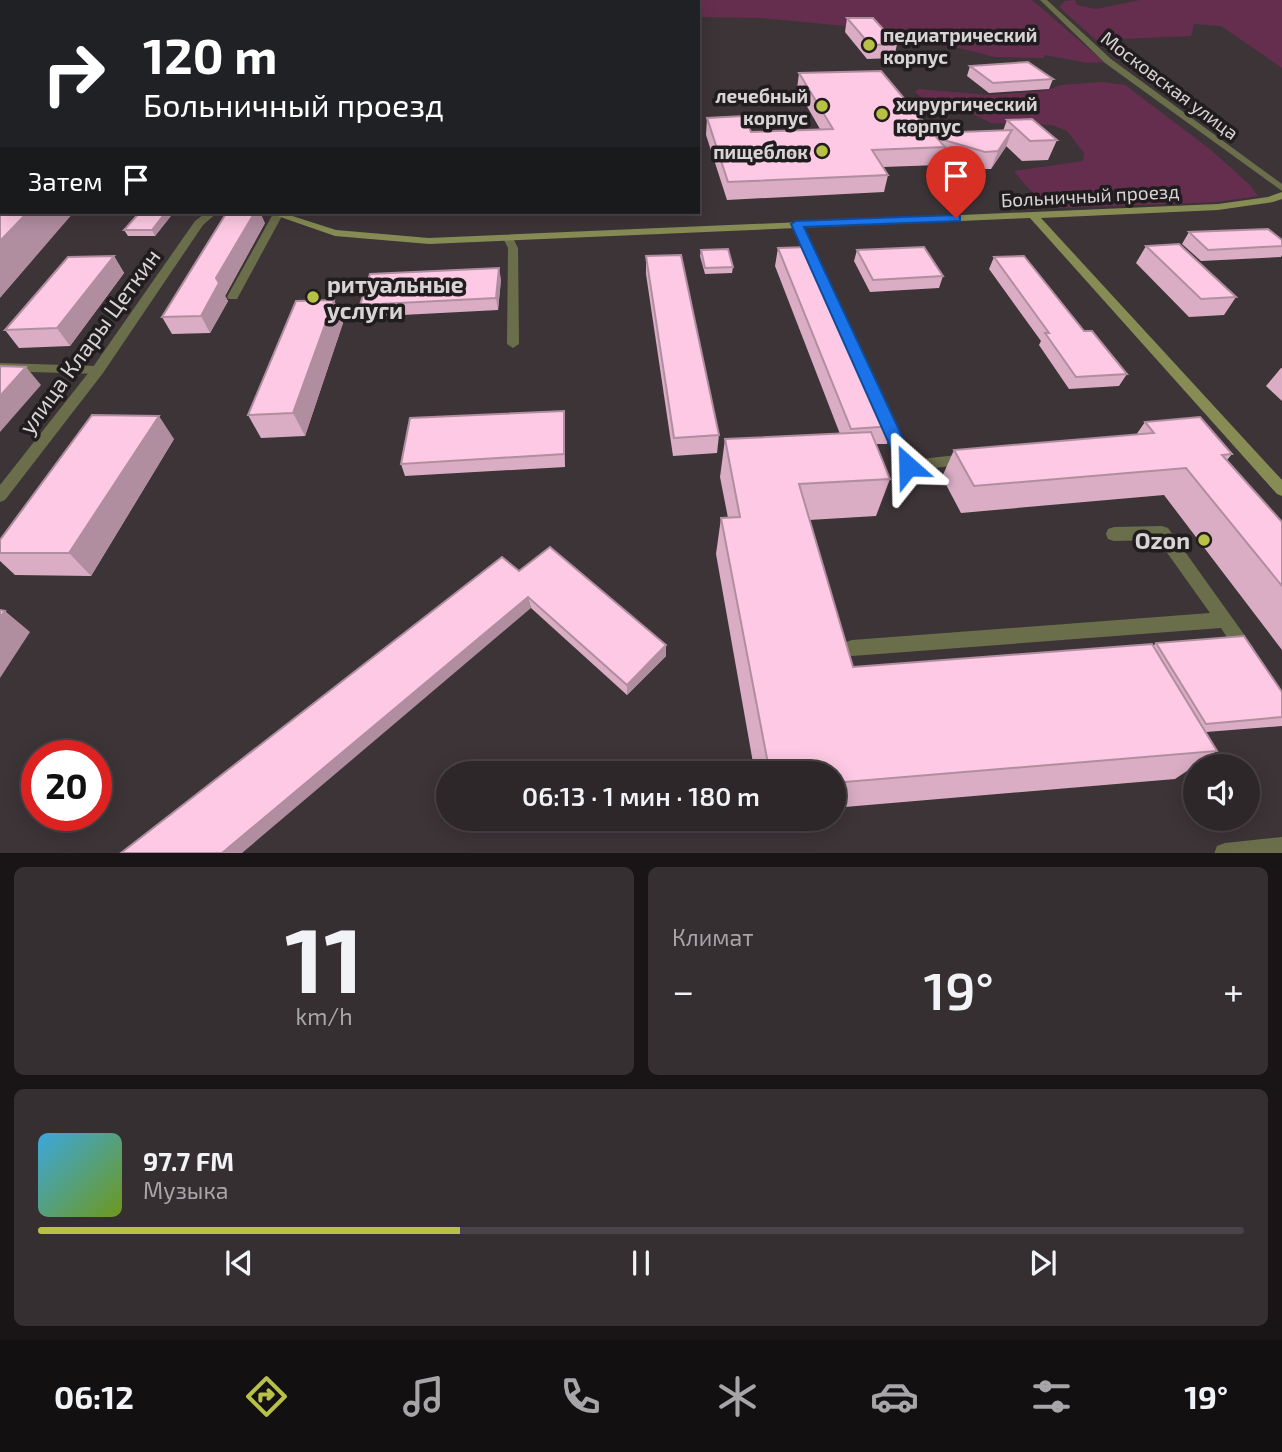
<!DOCTYPE html>
<html lang="ru">
<head>
<meta charset="utf-8">
<style>
	:root { --surface:#2e272a; --page:#362f32; --text:#f1f3f6; --muted:#a7a5a8; --line:#494447; --accent:#b9c046 }
	body { margin:0; font-family:"Exo 2",sans-serif; background:var(--page); color:var(--text); height:100vh; display:flex; flex-direction:column; font-size:26px; white-space:nowrap }
	* { box-sizing:border-box; margin:0 }
	p { font-size:23px; color:var(--muted) }
	.icon { flex:none; width:38px; height:38px; fill:none; stroke:currentColor; stroke-width:2; stroke-linecap:round; stroke-linejoin:round }
	.map { position:relative; height:853px; overflow:hidden }
	.side { display:flex; flex-direction:column; gap:14px; padding:14px; background:#191517; flex:1 }
	.side>* { flex:none }
	.banner { position:absolute; left:0px; top:0px; width:700px; height:214px; box-shadow:0 4px 18px #0003,0 0 0 2px var(--line); background:#202124; color:#fff; overflow:hidden }
	.buttons { position:absolute; left:1183px; top:754px; display:grid; gap:14px }
	.buttons a { display:grid; place-items:center; width:77px; height:77px; border-radius:50%; background:var(--surface); box-shadow:0 4px 18px #0003,0 0 0 2px var(--line); font-size:35px }
	.speed { position:absolute; left:21px; top:740px; display:flex; gap:14px; font-size:35px; font-weight:700; text-align:center }
	.speed>* { display:grid; place-content:center; width:91px; height:91px; border-radius:50%; background:var(--surface); box-shadow:0 4px 18px #0003,0 0 0 2px var(--line); line-height:1 }
	.speed .limit { border:10px solid #d22; background:#fff; color:#111 }
	.pin { position:absolute; display:grid; place-items:center; width:60px; height:60px; color:#fff; margin:-72px -30px; border-radius:50% 50% 50% 0; rotate:-45deg; box-shadow:0 0 7px #0007 }
	.pin .icon { rotate:45deg }
	.me { position:absolute; width:77px; margin:-38px; rotate:335deg; stroke-linejoin:round; filter:drop-shadow(0 0 5px #0008) }
	.turn { display:flex; align-items:center; gap:24px; height:147px; padding:0 28px; font-size:32px }
	.turn .icon { width:91px; height:91px; stroke-width:2.5 }
	.turn b { display:block; font-size:49px; line-height:60px }
	.then { display:flex; align-items:center; height:66px; padding:0 28px; background:#0003; gap:14px; font-size:26px }
	.big { font-size:52px; font-weight:600; line-height:1.1 }
	.side .tile { flex:1; display:flex; flex-direction:column; justify-content:center; gap:10px; min-width:0; padding:0 24px; border-radius:10px; background:var(--page) }
	.side .dial { align-items:center; gap:0 }
	.dial b { font-size:91px; line-height:1 }
	.song { display:flex; align-items:center; gap:21px }
	.cover { width:84px; height:84px; border-radius:10px; background:linear-gradient(135deg,hsl(200 70% 55%),hsl(80 70% 35%)) }
	.played { height:7px; border-radius:4px; background:linear-gradient(90deg,var(--accent) 35%,var(--line) 35%) }
	.keys { display:flex; justify-content:space-around; direction:ltr }
	.heat { display:flex; justify-content:space-between; align-items:center; font-size:38px; direction:ltr }
	.side .tiles { flex:1; display:grid; gap:14px; grid-template-columns:1fr 1fr }
	.tile:last-child { grid-column:span 2 }
	.trip { position:absolute; left:436px; top:761px; width:410px; height:70px; border-radius:35px; background:var(--surface); box-shadow:0 4px 18px #0003,0 0 0 2px var(--line); font-weight:600; line-height:70px; text-align:center }
	.dock { display:flex; height:112px; justify-content:space-around; align-items:center; background:#121011; color:var(--muted) }
	.dock .icon { width:49px; height:49px }
	.dock .on { color:var(--accent) }
	.dock b { font-size:32px; color:var(--text) }
	.map>svg:first-child { display:block }
	.green { fill:#662e4e }
	.lines { fill:none; stroke-linecap:round; stroke-linejoin:round }
	.lane { fill:#6b6e4b; fill-rule:evenodd }
	.street { fill:#6b6e4b; fill-rule:evenodd }
	.secondary { fill:#878c54; fill-rule:evenodd }
	.wall { fill:#daadc4 }
	.shaded-wall { fill:#b18da0 }
	.building { fill:#fdc9e4; stroke:#b18da0; stroke-width:2 }
	.route { fill:#1a73e8; stroke:#114b97; stroke-width:2 }
	.poi-dot { fill:#b9c046; stroke:#211d1f; stroke-width:2.5 }
	.labels { text-anchor:middle; dominant-baseline:central; stroke-width:7; stroke-linejoin:round; paint-order:stroke }
	.far-poi-label { font-size:19px; font-weight:bold; fill:#d8d3d5; stroke:#211d1f; text-anchor:start }
	.far-street-label { font-size:19px; fill:#d8d3d5; stroke:#211d1f }
	.poi-label { font-size:23px; font-weight:bold; fill:#d8d3d5; stroke:#211d1f; text-anchor:start }
	.street-label { font-size:23px; fill:#d8d3d5; stroke:#211d1f }
</style>
</head>
<body>
<div class="map">
<svg width="1282" height="854" viewBox="0 0 1282 854">
	<rect width="100%" height="100%" fill="#3d3438"/>
	<g class="green">
		<polygon points="30,0 1032,0 1104,62 1088,63 1044,55 1044,58 995,57 951,46 906,43 890,35 855,27 762,18 698,17 698,2 24,2"/>
		<polygon points="1075,0 1077,5 1096,9 1140,0 1282,0 1282,68 1221,26 1194,24 1191,36 1096,40 1059,7 1065,1"/>
		<path d="M1103,82l22,3 86,65 39,35 8,11 -42,6 -155,6c-20,-5 -35,-21 -47,-37l69,-10 1,-8 -17,-22 -15,-6 -61,-2 -38,-19 -32,-7 -6,-5 3,-3 71,6 56,-4 16,-6z"/>
		<path d="M937,177l20,1 15,8v10c-15,6 -25,-3 -35,-14z"/>
	</g>
	<g class="lines">
		<g class="lane">
			<polygon points="274,212 290,212 282,216 237,299 229,299 227,297"/>
			<polygon points="796,221 801,224 818,261 817,263 809,263 808,261 791,224"/>
			<polygon points="508,235 512,236 518,248 519,344 513,348 507,344 508,248 503,238"/>
			<polygon points="0,363 98,366 104,370 98,374 0,371"/>
			<polygon points="883,408 890,413 912,460 966,454 971,455 973,459 971,463 908,472 903,470 876,413"/>
			<polygon points="1162,526 1168,528 1253,647 1256,653 1253,659 1247,661 1241,659 1221,628 852,656 846,654 843,648 846,642 852,640 1210,613 1158,540 1114,541 1108,539 1106,534 1108,529 1114,527"/>
		</g>
		<g class="street">
			<polygon points="1040,0 1047,0 1111,59 1282,184 1282,191 1105,63"/>
			<polygon points="207,212 218,212 203,225 103,373 5,500 0,502 0,485 93,367 195,221"/>
			<polygon points="1282,837 1282,854 1214,854 1217,846 1225,843"/>
		</g>
		<g class="secondary">
			<rect x="0" y="94" width="2" height="4"/>
			<polygon points="1282,192 1282,199 1273,202 1218,210 1041,218 1282,480 1282,496 1277,494 1030,218 429,244 335,236 266,212 280,212 336,230 429,238 1218,204 1268,197"/>
		</g>
	</g>
	<g class="wall">
		<polygon points="847,18 897,44 894,58 867,59 845,32"/>
		<polygon points="970,66 1053,79 1049,89 989,93 967,76"/>
		<polygon points="799,73 933,133 1003,131 1007,120 1057,140 1048,160 1022,161 1006,146 991,169 979,169 941,158 939,165 883,167 888,175 884,192 727,200 706,135 707,118 751,132 820,129 797,89"/>
		<polygon points="174,212 155,236 128,236 124,230"/>
		<polygon points="265,223 225,296 228,301 210,333 172,334 162,317"/>
		<polygon points="1189,232 1282,240 1282,255 1281,257 1201,261 1182,244"/>
		<polygon points="1146,246 1236,297 1224,315 1189,317 1136,263"/>
		<polygon points="778,248 893,426 887,444 876,444 890,479 876,516 809,520 853,667 1153,646 1156,643 1282,692 1282,726 1206,732 1217,751 1175,779 833,808 833,774 755,774 716,554 721,518 728,518 720,477 725,439 840,434 775,266"/>
		<polygon points="701,250 733,267 732,273 705,274 700,256"/>
		<polygon points="857,250 943,276 939,288 870,292 854,261"/>
		<polygon points="114,256 124,273 70,346 19,348 5,330"/>
		<polygon points="646,256 719,435 717,453 673,456 646,274"/>
		<polygon points="994,257 1084,331 1127,374 1119,386 1069,389 1039,345 1041,341 989,269"/>
		<polygon points="501,279 498,310 364,317 360,305"/>
		<polygon points="334,300 343,323 305,436 261,438 248,415"/>
		<polygon points="1281,368 1282,368 1282,401 1266,386"/>
		<polygon points="564,411 565,423 565,467 405,476 401,464"/>
		<polygon points="1145,422 1232,454 1227,460 1282,522 1282,650 1164,495 961,513 942,477 954,450 1136,435"/>
		<polygon points="174,439 91,576 15,575 0,561 0,540"/>
		<polygon points="519,571 666,645 666,656 627,695 531,608"/>
	</g>
	<g class="shaded-wall">
		<polygon points="2,128 2,173 0,175 0,130"/>
		<polygon points="1012,130 1006,147 991,169 998,151"/>
		<polygon points="28,212 74,212 0,298 0,241"/>
		<polygon points="166,212 174,212 155,236 152,230"/>
		<polygon points="255,212 260,212 265,223 225,296 228,301 210,333 201,316 216,278"/>
		<polygon points="114,256 124,273 70,346 57,328"/>
		<polygon points="499,268 501,279 498,310 496,298"/>
		<polygon points="334,300 343,323 305,436 293,413"/>
		<polygon points="26,367 41,385 0,432 0,396"/>
		<polygon points="564,411 565,423 565,467 564,454"/>
		<polygon points="159,416 174,439 91,576 69,553"/>
		<polygon points="528,597 531,608 242,853 222,853"/>
		<polygon points="5,611 30,632 0,678 0,617"/>
		<polygon points="666,645 666,656 627,695 627,685"/>
	</g>
	<g class="building">
		<polygon points="847,18 873,18 897,44 870,45"/>
		<polygon points="1028,62 1053,79 993,83 970,66"/>
		<polygon points="881,71 933,133 1012,130 998,151 985,152 937,138 945,147 872,150 888,175 728,182 707,118 744,116 751,132 833,129 799,73"/>
		<polygon points="0,107 2,107 2,128 0,130"/>
		<polygon points="1032,119 1057,140 1030,141 1007,120"/>
		<polygon points="2,200 2,212 28,212 0,241 0,202"/>
		<polygon points="140,212 166,212 152,230 124,230"/>
		<polygon points="227,212 255,212 216,278 219,283 201,316 162,317"/>
		<polygon points="1268,229 1282,240 1282,246 1208,250 1189,232"/>
		<polygon points="1179,244 1236,297 1201,299 1146,246"/>
		<polygon points="810,247 893,426 851,429 778,248"/>
		<polygon points="924,247 943,276 873,280 857,250"/>
		<polygon points="728,249 733,267 705,268 701,250"/>
		<polygon points="681,255 719,435 674,438 646,256"/>
		<polygon points="114,256 57,328 5,330 68,257"/>
		<polygon points="1024,256 1084,331 1092,331 1127,374 1076,377 1045,333 1049,333 994,257"/>
		<polygon points="499,268 496,298 360,305 370,274"/>
		<polygon points="334,300 293,413 248,415 296,301"/>
		<polygon points="0,366 26,367 0,396"/>
		<polygon points="564,411 564,454 401,464 410,418"/>
		<polygon points="92,415 159,416 69,553 0,553 0,540"/>
		<polygon points="1200,417 1232,454 1222,455 1282,522 1282,586 1186,468 974,486 954,450 1154,433 1145,422"/>
		<polygon points="871,432 890,479 799,484 853,667 1152,644 1217,751 833,783 833,774 770,774 721,518 740,517 725,439"/>
		<polygon points="550,547 666,645 627,685 528,597 222,853 121,853 502,557 519,571"/>
		<polygon points="0,610 5,611 0,617"/>
		<polygon points="1244,636 1282,692 1282,717 1206,724 1156,643"/>
	</g>
	<polygon class="route" points="956,215 960,216 960,221 804,227 916,466 908,472 899,466 791,224 796,221"/>
	<g class="poi-dot">
		<circle cx="869" cy="45" r="7"/>
		<circle cx="822" cy="106" r="7"/>
		<circle cx="882" cy="114" r="7"/>
		<circle cx="822" cy="151" r="7"/>
		<circle cx="313" cy="297" r="7"/>
		<circle cx="1204" cy="540" r="7"/>
	</g>
	<g class="labels">
		<g class="far-poi-label">
			<text x="883" y="34">педиатрический<tspan x="883" dy="22">корпус</tspan></text>
			<text x="808" y="95" text-anchor="end">лечебный<tspan x="808" dy="22">корпус</tspan></text>
			<text x="896" y="103">хирургический<tspan x="896" dy="22">корпус</tspan></text>
			<text x="808" y="151" text-anchor="end">пищеблок</text>
		</g>
		<g class="far-street-label">
			<text transform="translate(1170 85) rotate(37)">Московская улица</text>
			<text transform="translate(1090 195) rotate(-3)">Больничный проезд</text>
		</g>
		<g class="poi-label">
			<text x="327" y="284">ритуальные<tspan x="327" dy="26">услуги</tspan></text>
			<text x="1190" y="540" text-anchor="end">Ozon</text>
		</g>
		<g class="street-label">
			<text transform="translate(89 341) rotate(-54)">улица Клары Цеткин</text>
		</g>
	</g>
</svg>
<div class="buttons">
<a><svg class="icon" aria-label="sound" viewBox="0 0 24 24"><path d="M4 9h4l5-4v14l-5-4H4zM17 9q2 3 0 6"/></svg></a>
</div>
<div class="speed"><div class="limit">20</div></div>
<div class="pin" style="left:956px;top:218px;background:#d93025"><svg class="icon" aria-label="arrive" viewBox="0 0 24 24"><path d="M6 21V4h12l-3 4 3 4H6"/></svg></div>
<svg class="me" style="left:908px;top:466px" viewBox="-20 -20 40 40"><path d="M0-17L14 15 0 8-14 15z" fill="#1a73e8" stroke="#fff" stroke-width="4"/></svg>
<div class="trip">06:13 · 1 мин · 180 m</div>
<div class="banner">
<div class="turn"><svg class="icon" aria-label="right" viewBox="0 0 24 24"><path d="M7 20v-9h11M14 6l5 5-5 5"/></svg><div><b>120 m</b>Больничный проезд</div></div>
<div class="then">Затем<svg class="icon" aria-label="arrive" viewBox="0 0 24 24"><path d="M6 21V4h12l-3 4 3 4H6"/></svg></div>
</div>
</div>
<section class="side">
<div class="tiles">
<div class="tile dial"><b>11</b><p>km/h</p></div>
<div class="tile"><p>Климат</p>
<div class="heat"><a>−</a><b class="big">19°</b><a>+</a></div>
</div>
<div class="tile">
<div class="song"><i class="cover"></i><div><b>97.7 FM</b><p>Музыка</p></div></div>
<div class="played"></div>
<div class="keys"><svg class="icon" aria-label="previous" viewBox="0 0 24 24"><path d="M18 5L8 12l10 7zM5 5v14"/></svg><svg class="icon" aria-label="pause" viewBox="0 0 24 24"><path d="M8 5v14M16 5v14"/></svg><svg class="icon" aria-label="next" viewBox="0 0 24 24"><path d="M6 5l10 7-10 7zM19 5v14"/></svg></div>
</div>
</div>
</section>
<nav class="dock">
<b>06:12</b>
<svg class="icon on" aria-label="directions" viewBox="0 0 24 24"><path d="M12 3l9 9-9 9-9-9zM9 14v-3h6M13 9l2 2-2 2"/></svg>
<svg class="icon" aria-label="music" viewBox="0 0 24 24"><path d="M9 18V5l10-2v13"/><circle cx="6" cy="18" r="3"/><circle cx="16" cy="16" r="3"/></svg>
<svg class="icon" aria-label="phone" viewBox="0 0 24 24"><path d="M5 4h4l2 5-3 2q2 4 5 5l2-3 5 2v4C11 20 4 13 5 4z"/></svg>
<svg class="icon" aria-label="climate" viewBox="0 0 24 24"><path d="M12 3v18M4 7l16 10M4 17L20 7"/></svg>
<svg class="icon" aria-label="car" viewBox="0 0 24 24"><path d="M5 17H2v-5l4-1 3-4h7l3 4 3 1v5h-3M9 17h6M6 11h13"/><circle cx="7" cy="17" r="2"/><circle cx="17" cy="17" r="2"/></svg>
<svg class="icon" aria-label="filters" viewBox="0 0 24 24"><path d="M4 7h16M4 17h16"/><circle cx="9" cy="7" r="2"/><circle cx="15" cy="17" r="2"/></svg>
<b>19°</b>
</nav>
</body>
</html>
